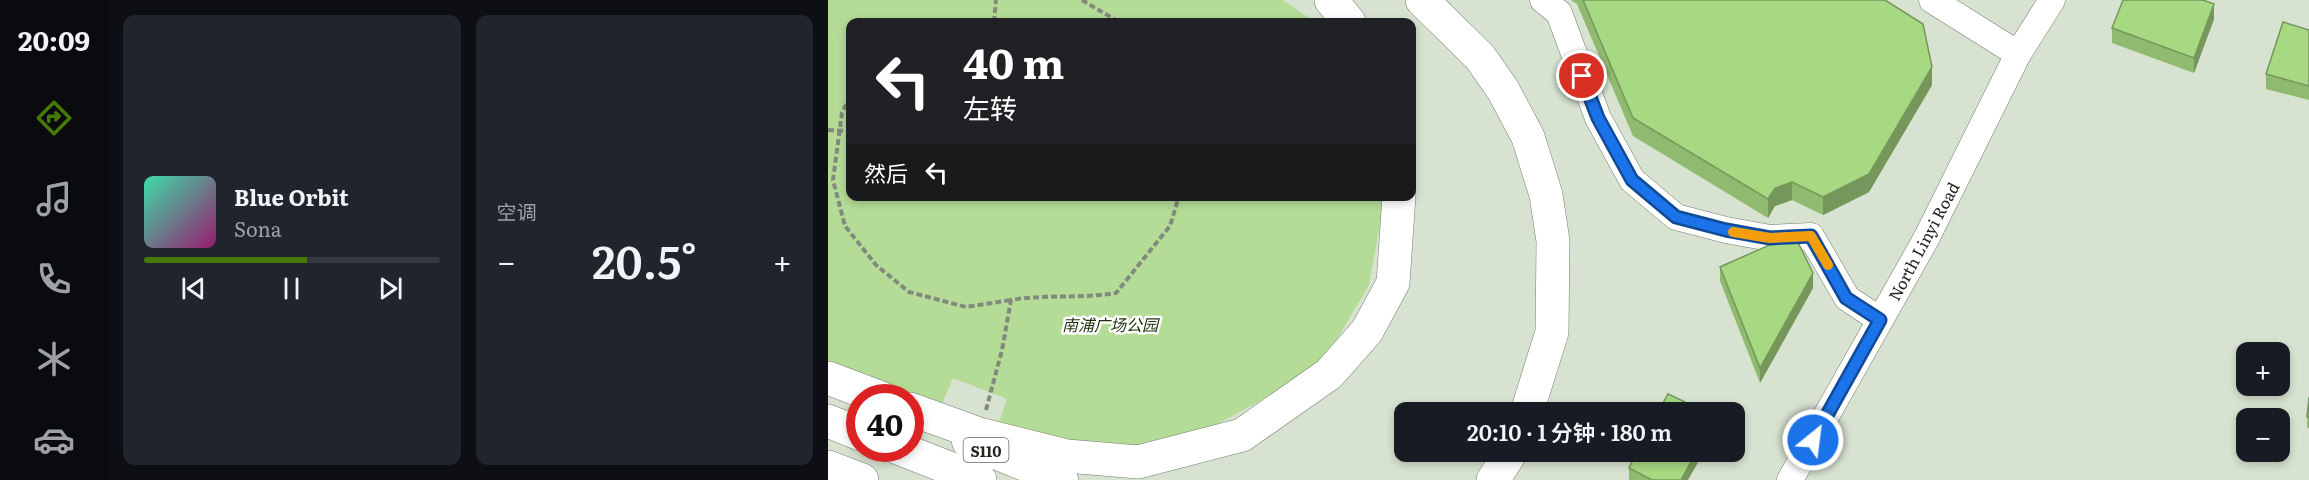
<!DOCTYPE html>
<html lang="zh">
<head>
<meta charset="utf-8">
<style>
	:root { --surface:#171b24; --page:#20242c; --text:#f1f3f6; --muted:#9ea1a6; --line:#363941; --accent:#467905 }
	body { margin:0; font-family:Literata,"Noto Sans SC",serif; background:var(--page); color:var(--text); height:100vh; display:flex; flex-direction:column; font-size:22px; white-space:nowrap }
	* { box-sizing:border-box; margin:0 }
	p { font-size:20px; color:var(--muted) }
	.icon { flex:none; width:33px; height:33px; fill:none; stroke:currentColor; stroke-width:2; stroke-linecap:round; stroke-linejoin:round }
	.map { position:relative; flex:1; overflow:hidden }
	.side { display:flex; flex-direction:column; gap:15px; padding:15px; background:#0d0f14; width:720px }
	.side>* { flex:none }
	.hud { position:absolute; left:18px; top:18px; width:570px; height:183px; border-radius:12px; box-shadow:0 3px 9px #0003; background:#202124; color:#fff; overflow:hidden }
	.buttons { position:absolute; left:1408px; top:342px; display:grid; gap:12px }
	.buttons a { display:grid; place-items:center; width:54px; height:54px; border-radius:12px; background:var(--surface); box-shadow:0 3px 9px #0003; font-size:30px }
	.speed { position:absolute; left:18px; top:384px; display:flex; gap:12px; font-size:30px; font-weight:700; text-align:center }
	.speed>* { display:grid; place-content:center; width:78px; height:78px; border-radius:50%; background:var(--surface); box-shadow:0 3px 9px #0003; line-height:1 }
	.speed .limit { border:9px solid #d22; background:#fff; color:#111 }
	.pin { position:absolute; display:grid; place-items:center; width:51px; height:51px; color:#fff; margin:-26px; border:3px solid #fff; border-radius:50%; box-shadow:0 2px 6px #0007 }
	.me { position:absolute; width:66px; margin:-33px; rotate:29deg; stroke-linejoin:round; filter:drop-shadow(0 0 4px #0008) }
	.turn { display:flex; align-items:center; gap:21px; height:126px; padding:0 18px; font-size:27px }
	.turn .icon { width:78px; height:78px; stroke-width:2.5 }
	.turn b { display:block; font-size:42px; line-height:51px }
	.then { display:flex; align-items:center; height:57px; padding:0 18px; background:#0003; gap:12px; font-size:22px }
	.big { font-size:45px; font-weight:600; line-height:1.1 }
	.side .tile { flex:1; display:flex; flex-direction:column; justify-content:center; gap:9px; min-width:0; padding:0 21px; border-radius:12px; background:var(--page) }
	.song { display:flex; align-items:center; gap:18px }
	.cover { width:72px; height:72px; border-radius:9px; background:linear-gradient(135deg,hsl(160 70% 55%),hsl(320 70% 35%)) }
	.played { height:6px; border-radius:3px; background:linear-gradient(90deg,var(--accent) 55%,var(--line) 55%) }
	.keys { display:flex; justify-content:space-around; direction:ltr }
	.heat { display:flex; justify-content:space-between; align-items:center; font-size:33px; direction:ltr }
	.side .tiles { flex:1; display:grid; gap:15px; grid-template-columns:repeat(2,1fr) }
	.trip { position:absolute; left:566px; top:402px; width:351px; height:60px; border-radius:12px; background:var(--surface); box-shadow:0 3px 9px #0003; font-weight:600; line-height:60px; text-align:center }
	main { display:flex; flex:1; min-height:0 }
	.dock { display:flex; flex-direction:column; width:108px; justify-content:space-around; align-items:center; background:#090b0e; color:var(--muted) }
	.dock .icon { width:42px; height:42px }
	.dock .active { color:var(--accent) }
	.dock b { font-size:27px; color:var(--text) }
	.map>svg:first-child { display:block }
	.green { fill:#b4dc97 }
	.lines { fill:none; stroke-linecap:round; stroke-linejoin:round }
	.minor-casing { stroke:#747e6d; stroke-width:27 }
	.major-casing { stroke:#747e6d; stroke-width:33 }
	.highway-casing { stroke:#747e6d; stroke-width:34 }
	.path { stroke:#828a7d; stroke-width:4; stroke-dasharray:6 3; stroke-linecap:butt }
	.minor { stroke:#fff; stroke-width:26 }
	.major { stroke:#fff; stroke-width:32 }
	.highway { stroke:#fff; stroke-width:33 }
	.wall { fill:#90ba70 }
	.shaded-wall { fill:#75975b }
	.building { fill:#a7d882; stroke:#75975b; stroke-width:1.5 }
	.route-casing { stroke:#114b97; stroke-width:15 }
	.route { stroke:#1a73e8; stroke-width:10 }
	.slow { stroke:#f59e0b; stroke-width:10 }
	.labels { text-anchor:middle; dominant-baseline:central; stroke-width:5; stroke-linejoin:round; paint-order:stroke }
	.shield { fill:#fff; stroke:#656863; stroke-width:1.5 }
	.shield-label { font-size:15px; font-weight:bold; fill:#232720 }
	.street-label { font-size:16px; fill:#232720; stroke:#fff }
	.park-label { font-size:16px; font-style:italic; fill:#1d300c; stroke:#fff }
</style>
</head>
<body>
<main>
<nav class="dock">
<b>20:09</b>
<svg class="icon active" aria-label="directions" viewBox="0 0 24 24"><path d="M12 3l9 9-9 9-9-9zM9 14v-3h6M13 9l2 2-2 2"/></svg>
<svg class="icon" aria-label="music" viewBox="0 0 24 24"><path d="M9 18V5l10-2v13"/><circle cx="6" cy="18" r="3"/><circle cx="16" cy="16" r="3"/></svg>
<svg class="icon" aria-label="phone" viewBox="0 0 24 24"><path d="M5 4h4l2 5-3 2q2 4 5 5l2-3 5 2v4C11 20 4 13 5 4z"/></svg>
<svg class="icon" aria-label="climate" viewBox="0 0 24 24"><path d="M12 3v18M4 7l16 10M4 17L20 7"/></svg>
<svg class="icon" aria-label="car" viewBox="0 0 24 24"><path d="M5 17H2v-5l4-1 3-4h7l3 4 3 1v5h-3M9 17h6M6 11h13"/><circle cx="7" cy="17" r="2"/><circle cx="17" cy="17" r="2"/></svg>
</nav>
<section class="side">
<div class="tiles">
<div class="tile">
<div class="song"><i class="cover"></i><div><b>Blue Orbit</b><p>Sona</p></div></div>
<div class="played"></div>
<div class="keys"><svg class="icon" aria-label="previous" viewBox="0 0 24 24"><path d="M18 5L8 12l10 7zM5 5v14"/></svg><svg class="icon" aria-label="pause" viewBox="0 0 24 24"><path d="M8 5v14M16 5v14"/></svg><svg class="icon" aria-label="next" viewBox="0 0 24 24"><path d="M6 5l10 7-10 7zM19 5v14"/></svg></div>
</div>
<div class="tile"><p>空调</p>
<div class="heat"><a>−</a><b class="big">20.5°</b><a>+</a></div>
</div>
</div>
</section>
<div class="map">
<svg width="1481" height="480" viewBox="0 0 1481 480">
	<rect width="100%" height="100%" fill="#d7e2d0"/>
	<polygon class="green" points="0,0 455,0 487,22 22,22 22,196 557,197 541,285 492,368 384,427 274,460 169,428 179,399 125,378 113,406 0,363"/>
	<g class="lines">
		<defs>
			<g id="minor">
				<polyline points="715,0 731,13 770,118 804,180 848,217 898,230 942,238 983,236 1019,298 1052,320"/>
				<polyline points="1104,0 1190,54"/>
				<polyline points="962,480 1098,239 1190,54 1224,0"/>
			</g>
			<polyline id="major" points="140,442 234,480"/>
			<g id="highway">
				<polyline points="503,0 521,22"/>
				<polyline points="594,0 652,57 675,90 700,137 718,195 725,241 724,332 699,412"/>
				<polyline points="0,378 53,398"/>
				<polyline points="82,409 151,434 239,456 310,462 414,435 501,374 539,331 565,283 571,196"/>
				<polyline points="0,421 32,434"/>
				<polyline points="70,448 152,480"/>
				<polyline points="0,467 34,480"/>
				<polyline points="665,480 683,452"/>
			</g>
		</defs>
		<use href="#minor" class="minor-casing"/>
		<use href="#major" class="major-casing"/>
		<use href="#highway" class="highway-casing"/>
		<g class="path">
			<polyline points="254,0 291,22"/>
			<polyline points="166,22 168,0"/>
			<polyline points="22,96 14,113 5,180 17,226 48,265 81,292 138,307 183,300"/>
			<polyline points="0,130 22,131"/>
			<path d="M158,410l16,-60 9,-50c37,-6 68,-1 105,-7l54,-67 9,-30"/>
		</g>
		<use href="#minor" class="minor"/>
		<use href="#major" class="major"/>
		<use href="#highway" class="highway"/>
	</g>
	<g class="wall">
		<polygon points="743,0 1057,0 1104,85 1041,192 995,215 964,200 947,206 940,218 805,136 749,4"/>
		<polygon points="1386,19 1366,73 1284,43 1284,28"/>
		<polygon points="1481,30 1481,100 1438,89 1438,74"/>
		<polygon points="892,267 985,288 932,383 892,281"/>
		<polygon points="1481,397 1481,428 1479,428 1479,417"/>
		<polygon points="801,468 860,480 801,480"/>
	</g>
	<g class="shaded-wall">
		<polygon points="1386,4 1386,19 1366,73 1366,58"/>
		<polygon points="1104,67 1104,85 1041,192 995,215 995,197"/>
		<polygon points="964,182 964,200 947,206 940,218 940,199 947,188"/>
		<polygon points="985,273 985,288 932,383 932,368"/>
		<polygon points="868,452 876,452 860,480 853,480"/>
	</g>
	<g class="building">
		<polygon points="755,0 1057,0 1095,24 1104,67 1041,174 995,197 964,182 947,188 940,199 805,118"/>
		<polygon points="1295,0 1375,0 1386,4 1366,58 1284,28"/>
		<polygon points="1455,22 1481,30 1481,86 1438,74"/>
		<polygon points="966,234 985,273 932,368 892,267"/>
		<polygon points="840,394 878,412 830,412"/>
		<polygon points="1481,397 1481,417 1479,417"/>
		<polygon points="809,452 868,452 853,480 824,480 801,468"/>
	</g>
	<g class="lines">
		<defs>
			<polyline id="route" points="754,76 770,118 804,180 848,217 898,230 942,238 983,236 1018,298 1052,320 985,440"/>
		</defs>
		<use href="#route" class="route-casing"/>
		<use href="#route" class="route"/>
		<polyline class="slow" points="905,232 942,238 983,236 1000,265"/>
	</g>
	<g class="labels">
		<rect class="shield" x="135.5" y="438" width="45" height="24" rx="4.5"/>
		<g class="shield-label">
			<text x="158" y="450">S110</text>
		</g>
		<g class="street-label">
			<text transform="translate(1095 241) rotate(-62)">North Linyi Road</text>
		</g>
		<g class="park-label">
			<text x="282" y="324">南浦广场公园</text>
		</g>
	</g>
</svg>
<div class="buttons">
<a>+</a>
<a>−</a>
</div>
<div class="speed"><div class="limit">40</div></div>
<div class="pin" style="left:754px;top:76px;background:#d93025"><svg class="icon" aria-label="arrive" viewBox="0 0 24 24"><path d="M6 21V4h12l-3 4 3 4H6"/></svg></div>
<svg class="me" style="left:985px;top:440px" viewBox="-20 -20 40 40"><circle r="17" fill="#1a73e8" stroke="#fff" stroke-width="3"/><path d="M0-11L8 9 0 5-8 9z" fill="#fff"/></svg>
<div class="trip">20:10 · 1 分钟 · 180 m</div>
<div class="hud">
<div class="turn"><svg class="icon" aria-label="left" viewBox="0 0 24 24"><path d="M17 20v-9H6M10 6l-5 5 5 5"/></svg><div><b>40 m</b>左转</div></div>
<div class="then">然后<svg class="icon" aria-label="left" viewBox="0 0 24 24"><path d="M17 20v-9H6M10 6l-5 5 5 5"/></svg></div>
</div>
</div>
</main>
</body>
</html>
